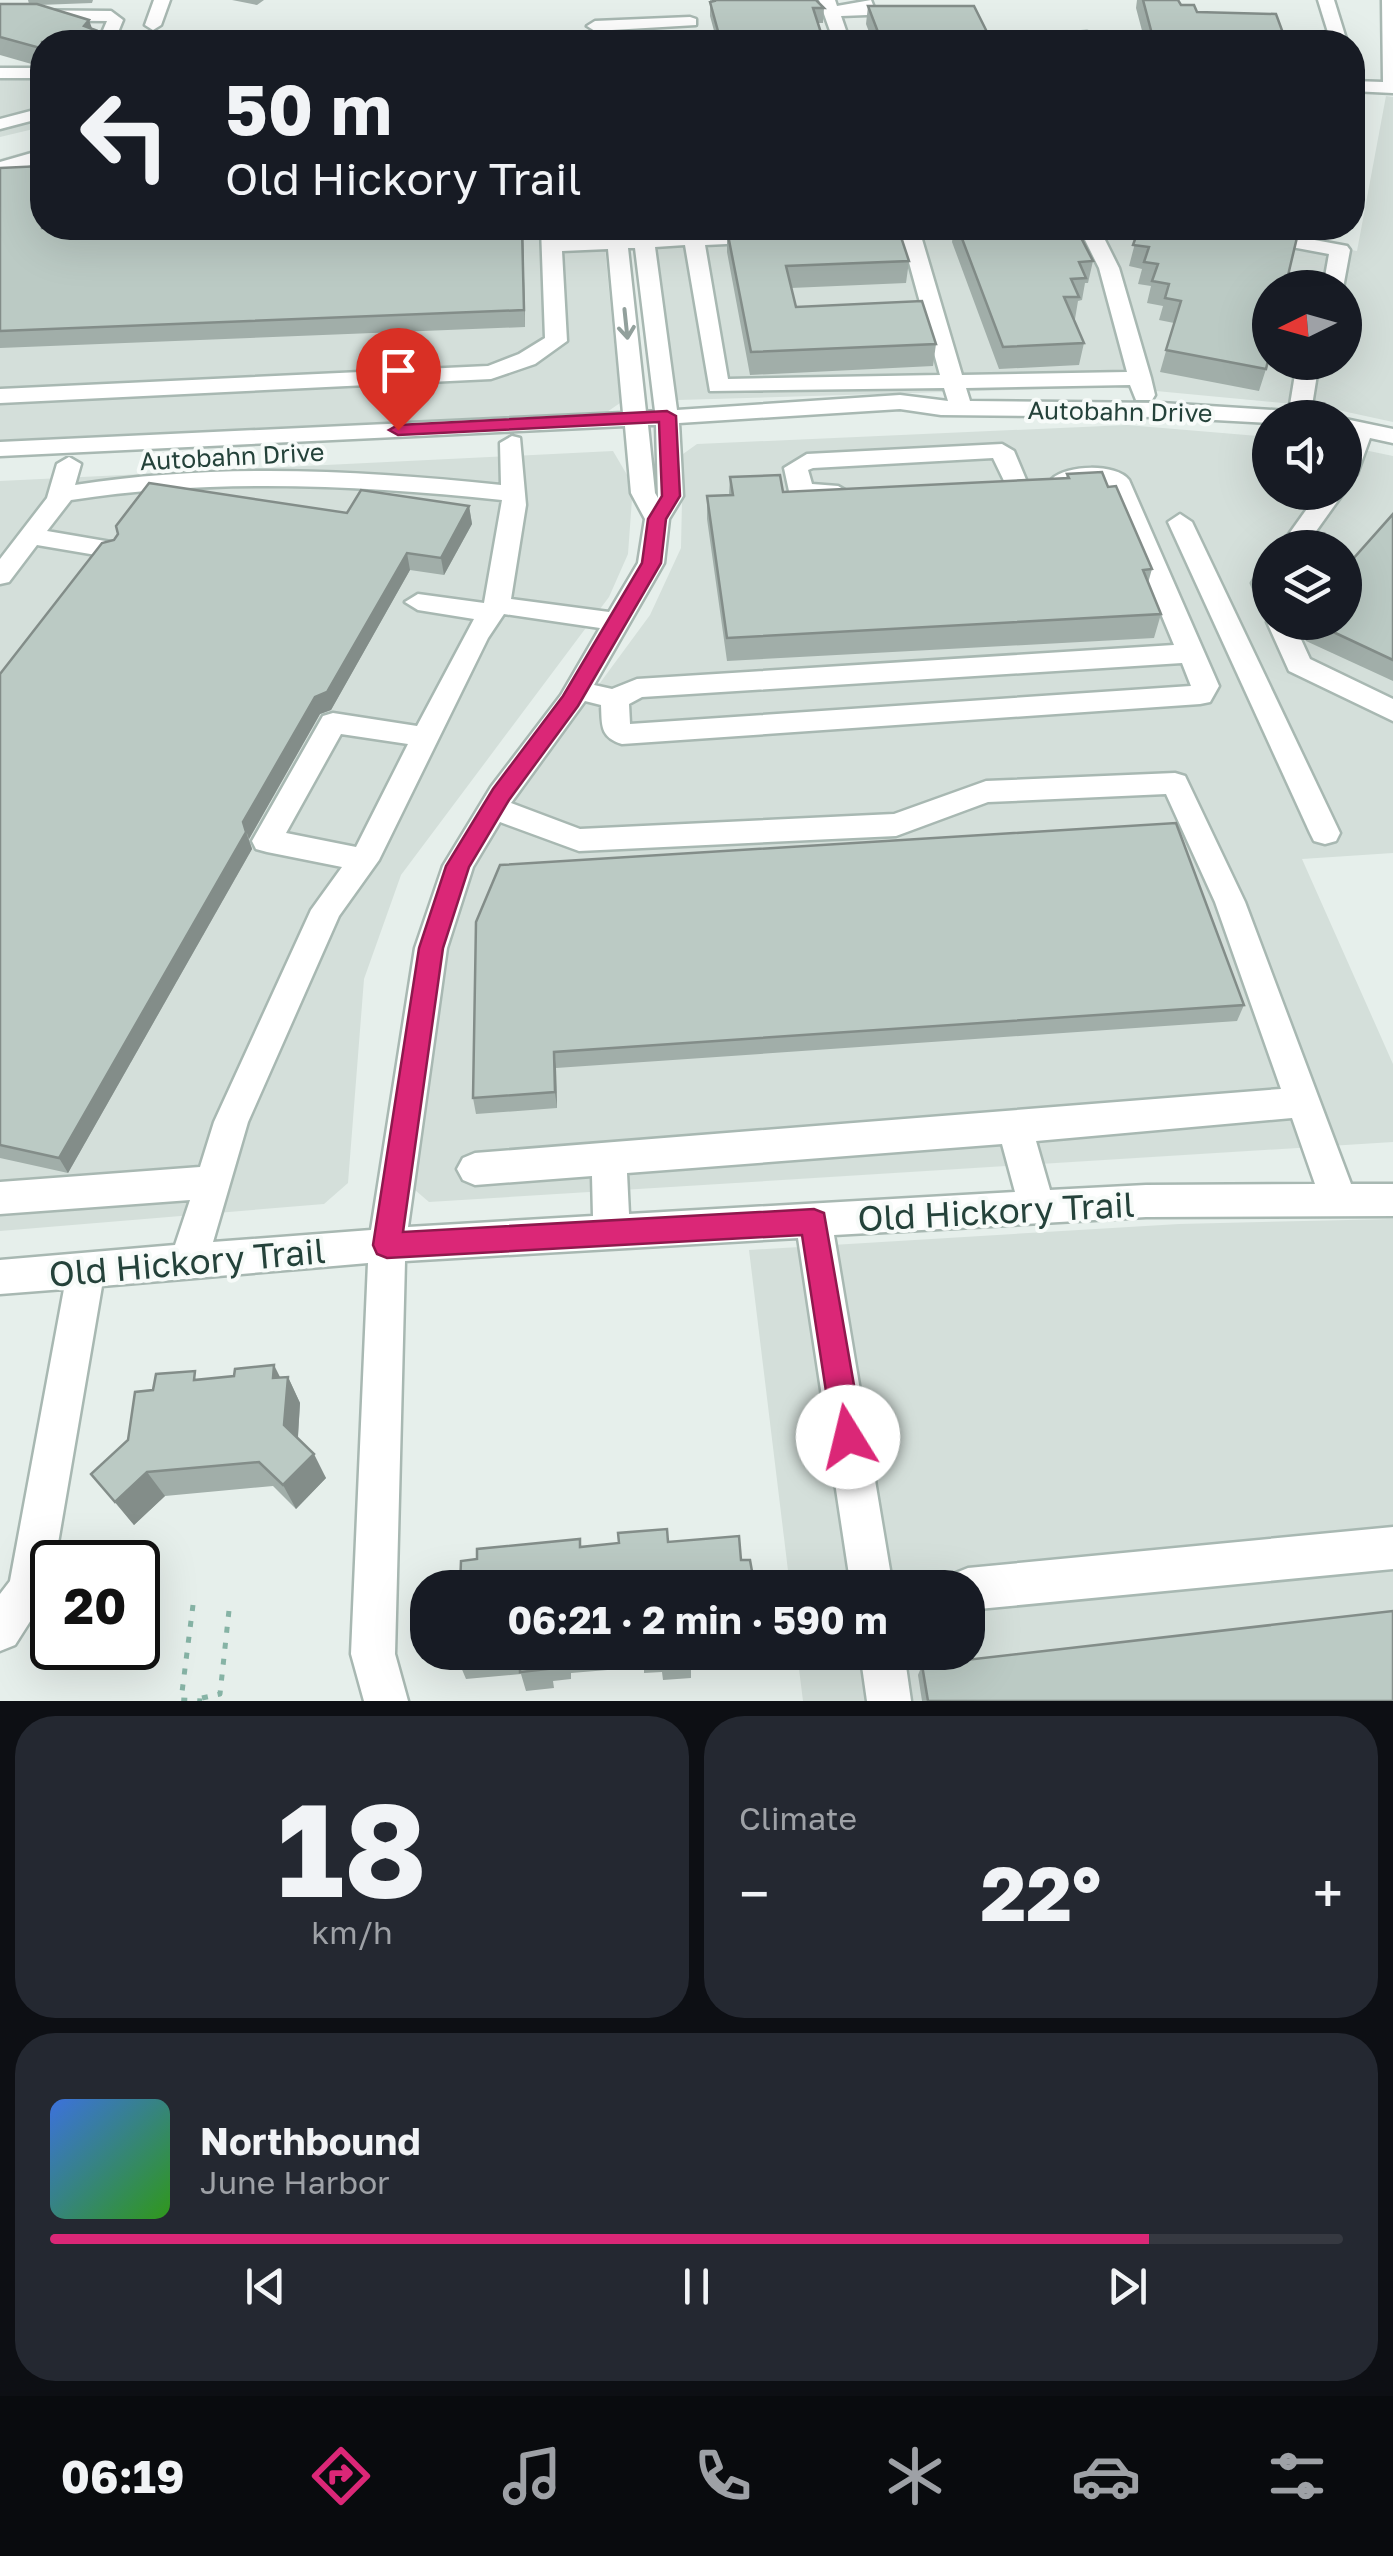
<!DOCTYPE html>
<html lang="en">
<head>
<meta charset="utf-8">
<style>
	:root { --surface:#171b24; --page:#242831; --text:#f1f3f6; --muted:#9ea1a6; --line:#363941; --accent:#db2777 }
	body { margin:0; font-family:"Golos Text",sans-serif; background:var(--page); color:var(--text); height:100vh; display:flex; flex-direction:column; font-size:38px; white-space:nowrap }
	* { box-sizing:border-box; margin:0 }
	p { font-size:32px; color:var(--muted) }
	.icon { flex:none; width:55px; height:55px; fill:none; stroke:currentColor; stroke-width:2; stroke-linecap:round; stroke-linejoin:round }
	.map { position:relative; height:1701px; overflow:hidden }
	.drawer { display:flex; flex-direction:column; gap:15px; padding:15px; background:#0d0f14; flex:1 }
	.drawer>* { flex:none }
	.top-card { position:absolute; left:30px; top:30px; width:1335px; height:210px; border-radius:40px; box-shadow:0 10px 40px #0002; background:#171b24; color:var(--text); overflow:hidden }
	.needle { width:65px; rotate:265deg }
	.tools { position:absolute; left:1252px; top:270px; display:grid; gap:20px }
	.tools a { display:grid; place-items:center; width:110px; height:110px; border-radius:50%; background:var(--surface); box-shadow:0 10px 40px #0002; font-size:50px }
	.speed { position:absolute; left:30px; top:1540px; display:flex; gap:20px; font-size:50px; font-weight:700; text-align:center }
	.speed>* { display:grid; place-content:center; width:130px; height:130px; border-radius:50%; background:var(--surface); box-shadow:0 10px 40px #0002; line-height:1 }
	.speed .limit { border:5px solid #111; border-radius:15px; background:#fff; color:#111 }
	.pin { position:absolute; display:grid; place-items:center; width:85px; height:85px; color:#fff; margin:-102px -42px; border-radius:50% 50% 50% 0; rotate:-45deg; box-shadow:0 0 10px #0007 }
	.pin .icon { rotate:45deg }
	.me { position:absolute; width:110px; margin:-55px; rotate:351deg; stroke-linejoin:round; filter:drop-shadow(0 0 8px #0008) }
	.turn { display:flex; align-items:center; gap:35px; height:210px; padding:0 30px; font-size:45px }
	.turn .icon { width:130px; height:130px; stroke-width:2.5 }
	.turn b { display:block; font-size:70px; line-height:85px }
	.big { font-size:75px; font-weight:700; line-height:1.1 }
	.drawer .tile { flex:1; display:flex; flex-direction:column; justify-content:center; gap:15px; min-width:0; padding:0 35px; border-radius:40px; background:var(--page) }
	.drawer .dial { align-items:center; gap:0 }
	.dial b { font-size:130px; line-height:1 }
	.song { display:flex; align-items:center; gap:30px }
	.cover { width:120px; height:120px; border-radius:15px; background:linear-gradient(135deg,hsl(220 70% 55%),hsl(110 70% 35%)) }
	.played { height:10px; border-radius:5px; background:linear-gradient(90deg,var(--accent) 85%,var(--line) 85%) }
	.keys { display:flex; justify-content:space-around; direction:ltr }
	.heat { display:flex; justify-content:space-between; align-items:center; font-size:55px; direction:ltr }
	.drawer .tiles { flex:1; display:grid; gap:15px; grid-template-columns:1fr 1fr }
	.tile:last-child { grid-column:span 2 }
	.trip { position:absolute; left:410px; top:1570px; width:575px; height:100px; border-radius:40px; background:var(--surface); box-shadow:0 10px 40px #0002; font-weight:700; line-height:100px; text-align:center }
	.tabs { display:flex; height:160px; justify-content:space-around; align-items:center; background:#090b0e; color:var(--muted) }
	.tabs .icon { width:70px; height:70px }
	.tabs .on { color:var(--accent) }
	.tabs b { font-size:45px; color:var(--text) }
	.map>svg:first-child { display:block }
	.built { fill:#d4dfda; fill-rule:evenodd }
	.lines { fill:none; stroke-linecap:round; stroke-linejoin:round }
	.minor-casing { stroke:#a8b8b2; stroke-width:5 }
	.path { stroke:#86b3a5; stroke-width:5; stroke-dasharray:6 10; stroke-linecap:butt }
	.minor { fill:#fff; fill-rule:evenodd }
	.wall { fill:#a1aea9 }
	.shaded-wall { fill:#838d89 }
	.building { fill:#bbcac4; stroke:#838d89; stroke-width:2.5 }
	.oneway { stroke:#92a09c }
	.route { fill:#db2777; stroke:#8e194d; stroke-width:2.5 }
	.labels { text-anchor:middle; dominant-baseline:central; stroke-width:8; stroke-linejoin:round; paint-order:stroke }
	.far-street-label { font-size:25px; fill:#24423a; stroke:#f7fbf9 }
	.near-street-label { font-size:35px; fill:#24423a; stroke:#f7fbf9 }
</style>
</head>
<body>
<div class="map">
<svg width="1393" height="1701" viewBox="0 0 1393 1701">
	<rect width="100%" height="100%" fill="#e6efeb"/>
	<g class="built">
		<polygon points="42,76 42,127 0,137 0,78"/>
		<path d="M1386,96l7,1v325l-69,-15 -210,-20 -436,13 -13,-8 -18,-155 252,-9h318l140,23zM1270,288h75v74h-75z"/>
		<polygon points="42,147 42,228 603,228 620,403 607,412 0,440 0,159"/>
		<path d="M1127,425l143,12v55h75v-46l48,10v397l-91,6 91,205v78l-964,60 -14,-12 13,-241 27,-69 195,-265 31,-67 2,-94 14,-10zM1270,548h75v74h-75z"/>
		<polygon points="613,451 633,485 628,554 609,597 401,875 364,979 348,1183 324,1204 0,1231 0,481"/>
		<polygon points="1393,1219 1393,1701 803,1701 797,1653 968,1652 968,1588 790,1587 749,1250 1179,1224"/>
	</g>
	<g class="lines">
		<defs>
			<g id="minor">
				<polygon points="154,0 170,0 161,25 153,30 145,25"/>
				<polygon points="819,0 835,0 837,6 871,0 875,10 867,15 841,16 850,42 834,42"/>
				<polygon points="1318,0 1334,0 1347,42 1331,42"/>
				<polygon points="1382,0 1393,0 1393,93 1352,91 1352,81 1383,82"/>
				<polygon points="0,10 111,11 123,20 114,42 98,42 107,21 0,20"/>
				<polygon points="690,17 696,19 696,25 595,31 587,26 595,21"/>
				<polygon points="1087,32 1108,42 1056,42 1063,34"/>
				<rect x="0" y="68" width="42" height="10"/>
				<polygon points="42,108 42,118 0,129 0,119"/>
				<polygon points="42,150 42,162 0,174 0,162"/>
				<path d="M541,228h20v11l46,-2 -1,-9h20l1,8h7l-1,-8h20l1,7 29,-1 -1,-6h20l1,5 73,-1v8l-7,2 -64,3 23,134 212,-4 -38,-138h-49l-3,-4 8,-5h136l-10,6 -63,2 41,139 165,-3 -28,-104 -20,-40h20l20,40 32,110 4,17 -3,5h-16l-6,-15 -164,3 4,13 191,2 128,8 8,-49h22l-9,56h-40v5l-109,-6 -220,-2 -41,-6 -221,14 4,73 -14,23 -5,44 -70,122 18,4 25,-10 537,-34 -67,-161 -43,2 -12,-7c14,-14 64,-16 77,1l90,206 -9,16 -10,2 -578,40c-22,-7 -20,-18 -21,-39l-16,-4 -74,102 69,26 314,-15 92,-33 189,-8 10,3 60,126 106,282h42v32l-247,1 -312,18 59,353h-42l-53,-350 -393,23 -10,393 13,47h-44l-13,-47 17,-391 -266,23 -52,304 -35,55 -15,6v-57l10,-13 54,-292 -64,5v-34l175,-15 15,-45 -190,14v-32l200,-15 14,-45 97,-212 31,-43 -75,-15 -11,-3 -4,-8 71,-125 10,-3 84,13 57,-107 -56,-9 -13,-8 13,-8 66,9 18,-103c-144,-15 -288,-22 -431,0l-24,31 70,12 4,6 -4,6 -9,2 -71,-12 -28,37 -9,2v-25l47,-61 10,-34 12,-7 12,7 -6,21c142,-22 284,-15 426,0l-1,-42 12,-7 8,2 6,67 -15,94 98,13 29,-49 7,-44 -14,-26 -6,-67 -625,30v-14l623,-29 -15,-164 -46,2 5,90 -32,23 -44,15 -491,24v-14l488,-23 31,-12 26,-16zM685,245l25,146 234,-3 4,13 -48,-6 -223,15 -22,-163zM628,248h7l20,163 -9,1zM648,425h8l2,73 -3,-5zM504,614l96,14 -39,67 -70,92 -48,79 -28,82 -44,282 -158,12 35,-120 91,-206 40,-56 109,-222zM1182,663l9,23 -561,38 -1,-20 13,-7zM341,734l67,10 -52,103 -70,-14zM1166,794l49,108 66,187 -806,64 -12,5 -6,11 6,11 12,5 117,-9 1,40 -185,11 39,-279 26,-81 27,-45 79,29 317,-15 92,-34zM1292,1118l23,66 -169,1 -96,5 -14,-49zM1002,1144l13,48 -386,22 -2,-41z"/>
				<polygon points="1211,228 1250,228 1347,246 1350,250 1343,288 1323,288 1329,254 1221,234"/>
				<polygon points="1345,419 1393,429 1393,443 1370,438 1357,474 1345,481 1345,444 1349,434 1345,433"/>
				<path d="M1002,444l12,7 13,31 -4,5h-16l-14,-29 -180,10 -5,2 4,14 26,2 12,7c-13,12 -48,10 -61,-2l-5,-23 23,-14z"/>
				<polygon points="1319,492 1344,492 1304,548 1279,548"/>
				<polygon points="1180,514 1192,522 1340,833 1336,841 1325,844 1314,841 1310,833 1168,522"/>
				<polygon points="1270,567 1270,606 1261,604 1252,583 1261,569"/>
				<polygon points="1270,617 1270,622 1293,622 1310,659 1393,699 1393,721 1289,671 1267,622"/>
				<polygon points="1393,1527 1393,1569 968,1610 968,1588 948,1588 953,1574 968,1568"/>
				<polygon points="860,1652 904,1652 911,1701 867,1701"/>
			</g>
		</defs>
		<use href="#minor" class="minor-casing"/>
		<g class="path">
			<polyline points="193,1605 181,1700 202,1701"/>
			<polyline points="202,1698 220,1694 230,1601"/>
		</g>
		<use href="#minor" class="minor"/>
	</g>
	<g class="wall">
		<polygon points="28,0 93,0 92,3 39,5 42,67 0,55 0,4 29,4"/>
		<polygon points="232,0 264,0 257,5"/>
		<polygon points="710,0 816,0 824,8 823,23 818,23 824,42 717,42 710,16"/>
		<polygon points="1137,0 1178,0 1181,5 1197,12 1283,33 1280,42 1145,42 1136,8"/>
		<polygon points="868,6 992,42 868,42 869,32 866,24"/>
		<polygon points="0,168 523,228 525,327 0,348"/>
		<polygon points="954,228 1076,228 1093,261 1088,283 1085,283 1082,300 1078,301 1075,319 1073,319 1084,343 1079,365 999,369 952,242"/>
		<polygon points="1139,228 1266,369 1259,391 1160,372 1174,323 1159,320 1163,306 1147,303 1151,286 1138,284 1142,269 1129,266"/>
		<polygon points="727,230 909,261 906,283 791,288 796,307 936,344 933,366 750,375 727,252"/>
		<polygon points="1067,474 1108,487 1152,569 1148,583 1161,614 1154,638 727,661 707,519 707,496 729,495 730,477 783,492 1066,478"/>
		<polygon points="469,506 472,524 444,575 410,570 331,710 320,714 249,839 252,849 68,1173 0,1158 0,674 347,513"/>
		<polygon points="1393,514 1393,681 1306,641 1300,629 1303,622 1345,622"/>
		<polygon points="476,922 1244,1005 1237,1021 556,1068 557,1108 476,1114 473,1098"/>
		<polygon points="288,1377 300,1403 298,1438 326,1478 296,1509 273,1486 165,1496 134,1525 91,1474 128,1440 153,1390 200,1380"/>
		<polygon points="458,1652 734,1652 722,1654 722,1661 691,1664 691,1678 663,1680 662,1672 644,1673 644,1667 571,1673 571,1679 553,1681 554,1688 526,1691 521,1674 466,1679 458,1660"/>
		<polygon points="922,1665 1393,1701 922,1701 918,1675"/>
	</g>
	<g class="shaded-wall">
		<polygon points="89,20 93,31 95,30 99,42 70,42"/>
		<polygon points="522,228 523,228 525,327 524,310"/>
		<polygon points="469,506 472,524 444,575 441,558"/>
		<polygon points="407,553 410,570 331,710 320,714 249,839 243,822 315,697"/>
		<polygon points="246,832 252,849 68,1173 59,1158"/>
		<polygon points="554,1052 556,1068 557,1108 555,1092"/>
		<polygon points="274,1365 287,1391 288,1377 300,1403 297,1450 284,1425 273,1378"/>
		<polygon points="314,1454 326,1478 296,1509 283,1485"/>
		<polygon points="147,1472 165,1496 134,1525 115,1502"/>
	</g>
	<g class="building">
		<polygon points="713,0 816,0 824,8 813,8 824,42 721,42 710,2 714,1"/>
		<polygon points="1143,0 1178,0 1181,5 1194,5 1197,12 1276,14 1283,33 1152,34"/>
		<polygon points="0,4 37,4 89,20 84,26 95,30 70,42 42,42 42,47 40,48 0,37"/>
		<polygon points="868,6 974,6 992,42 873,42 869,32 878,32"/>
		<polygon points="42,166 42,228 522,228 524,310 0,331 0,168"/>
		<polygon points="780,228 898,228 909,261 786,266 796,307 922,301 936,344 751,352 727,230"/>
		<polygon points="958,228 1076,228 1093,261 1079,262 1086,278 1071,279 1079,297 1064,297 1084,343 1003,347"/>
		<polygon points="1139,228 1289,228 1299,229 1285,288 1270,288 1270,352 1266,369 1166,350 1181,301 1165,298 1169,284 1152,281 1158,264 1144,262 1149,247 1133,245"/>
		<polygon points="1102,472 1108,487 1116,486 1152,569 1143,570 1161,614 727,638 707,496 733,495 730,477 780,475 783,492 1069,478 1067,474"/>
		<polygon points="149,483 347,513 361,490 469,506 441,558 407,553 327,692 315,697 243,822 246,832 59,1158 0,1145 0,674 102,543 114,540 118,534 116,526"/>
		<polygon points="1393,514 1393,660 1312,622 1345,622 1345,568"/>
		<polygon points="1176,823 1244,1005 554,1052 555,1092 473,1098 476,922 500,865"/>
		<polygon points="274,1365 273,1378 288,1377 284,1425 314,1454 283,1485 259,1462 147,1472 115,1502 91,1474 128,1440 135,1392 153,1390 156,1374 195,1371 194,1380 234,1376 235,1369"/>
		<polygon points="667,1529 668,1542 739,1536 741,1560 750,1560 755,1588 451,1588 460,1586 461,1561 477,1559 477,1549 580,1539 580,1547 619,1543 618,1533"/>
		<polygon points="1393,1611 1393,1701 928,1701 922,1665"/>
		<polygon points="458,1652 585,1652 566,1654 566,1660 548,1662 548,1669 520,1672 520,1654 458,1660"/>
		<polygon points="661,1652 690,1652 691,1658 662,1661"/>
	</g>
	<defs><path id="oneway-shaft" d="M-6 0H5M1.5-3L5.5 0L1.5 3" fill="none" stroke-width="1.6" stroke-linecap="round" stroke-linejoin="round" transform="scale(2.5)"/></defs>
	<use class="oneway" href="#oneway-shaft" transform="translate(626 324) rotate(84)"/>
	<polygon class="route" points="667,411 676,416 680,496 666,519 661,563 578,706 509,800 469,867 443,948 403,1232 814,1209 824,1213 863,1437 859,1448 848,1452 837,1448 833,1437 802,1235 387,1258 377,1254 373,1245 419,948 446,866 493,789 563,696 642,563 648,519 662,496 659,422 398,435 389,430 398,425"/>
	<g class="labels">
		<g class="far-street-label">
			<text transform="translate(1120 411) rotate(1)">Autobahn Drive</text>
			<text transform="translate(232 456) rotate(-3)">Autobahn Drive</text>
		</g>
		<g class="near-street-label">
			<text transform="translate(996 1211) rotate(-3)">Old Hickory Trail</text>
			<text transform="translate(187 1262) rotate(-5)">Old Hickory Trail</text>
		</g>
	</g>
</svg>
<div class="tools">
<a><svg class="needle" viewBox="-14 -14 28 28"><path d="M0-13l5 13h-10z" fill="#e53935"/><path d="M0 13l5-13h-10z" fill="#9ea1a6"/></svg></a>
<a><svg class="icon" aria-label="sound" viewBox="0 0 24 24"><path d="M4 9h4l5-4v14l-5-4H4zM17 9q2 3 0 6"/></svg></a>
<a><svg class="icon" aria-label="layers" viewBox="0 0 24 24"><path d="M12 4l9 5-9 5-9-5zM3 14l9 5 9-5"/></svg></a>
</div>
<div class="speed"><div class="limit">20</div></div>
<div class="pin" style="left:398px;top:430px;background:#d93025"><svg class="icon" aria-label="arrive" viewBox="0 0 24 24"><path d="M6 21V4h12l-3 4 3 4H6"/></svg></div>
<svg class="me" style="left:848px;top:1437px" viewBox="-20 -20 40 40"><circle r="19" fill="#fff"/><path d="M0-13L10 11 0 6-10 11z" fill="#db2777"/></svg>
<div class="trip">06:21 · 2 min · 590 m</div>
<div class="top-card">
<div class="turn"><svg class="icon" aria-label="left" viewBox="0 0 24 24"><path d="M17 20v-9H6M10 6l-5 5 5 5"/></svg><div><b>50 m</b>Old Hickory Trail</div></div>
</div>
</div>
<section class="drawer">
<div class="tiles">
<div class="tile dial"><b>18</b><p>km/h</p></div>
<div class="tile"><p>Climate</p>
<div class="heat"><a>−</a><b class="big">22°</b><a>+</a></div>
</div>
<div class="tile">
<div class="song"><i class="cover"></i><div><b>Northbound</b><p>June Harbor</p></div></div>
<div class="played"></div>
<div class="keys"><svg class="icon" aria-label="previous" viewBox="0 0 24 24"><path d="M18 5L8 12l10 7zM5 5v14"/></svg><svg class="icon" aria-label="pause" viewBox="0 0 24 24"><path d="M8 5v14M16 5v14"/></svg><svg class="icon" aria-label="next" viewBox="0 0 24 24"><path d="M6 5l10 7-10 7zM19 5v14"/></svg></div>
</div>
</div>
</section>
<nav class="tabs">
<b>06:19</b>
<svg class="icon on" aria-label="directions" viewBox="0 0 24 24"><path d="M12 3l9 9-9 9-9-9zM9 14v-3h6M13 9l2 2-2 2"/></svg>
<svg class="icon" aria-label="music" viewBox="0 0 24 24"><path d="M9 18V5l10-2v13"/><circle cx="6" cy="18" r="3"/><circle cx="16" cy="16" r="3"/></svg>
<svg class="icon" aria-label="phone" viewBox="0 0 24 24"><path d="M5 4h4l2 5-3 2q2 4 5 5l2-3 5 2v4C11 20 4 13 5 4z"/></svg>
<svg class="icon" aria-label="climate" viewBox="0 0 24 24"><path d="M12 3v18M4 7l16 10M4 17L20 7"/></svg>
<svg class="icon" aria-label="car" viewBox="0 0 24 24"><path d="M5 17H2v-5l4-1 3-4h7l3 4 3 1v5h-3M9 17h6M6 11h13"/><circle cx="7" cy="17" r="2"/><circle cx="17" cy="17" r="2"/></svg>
<svg class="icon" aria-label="filters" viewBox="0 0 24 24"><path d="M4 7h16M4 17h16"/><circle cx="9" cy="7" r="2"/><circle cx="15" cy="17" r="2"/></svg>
</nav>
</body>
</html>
